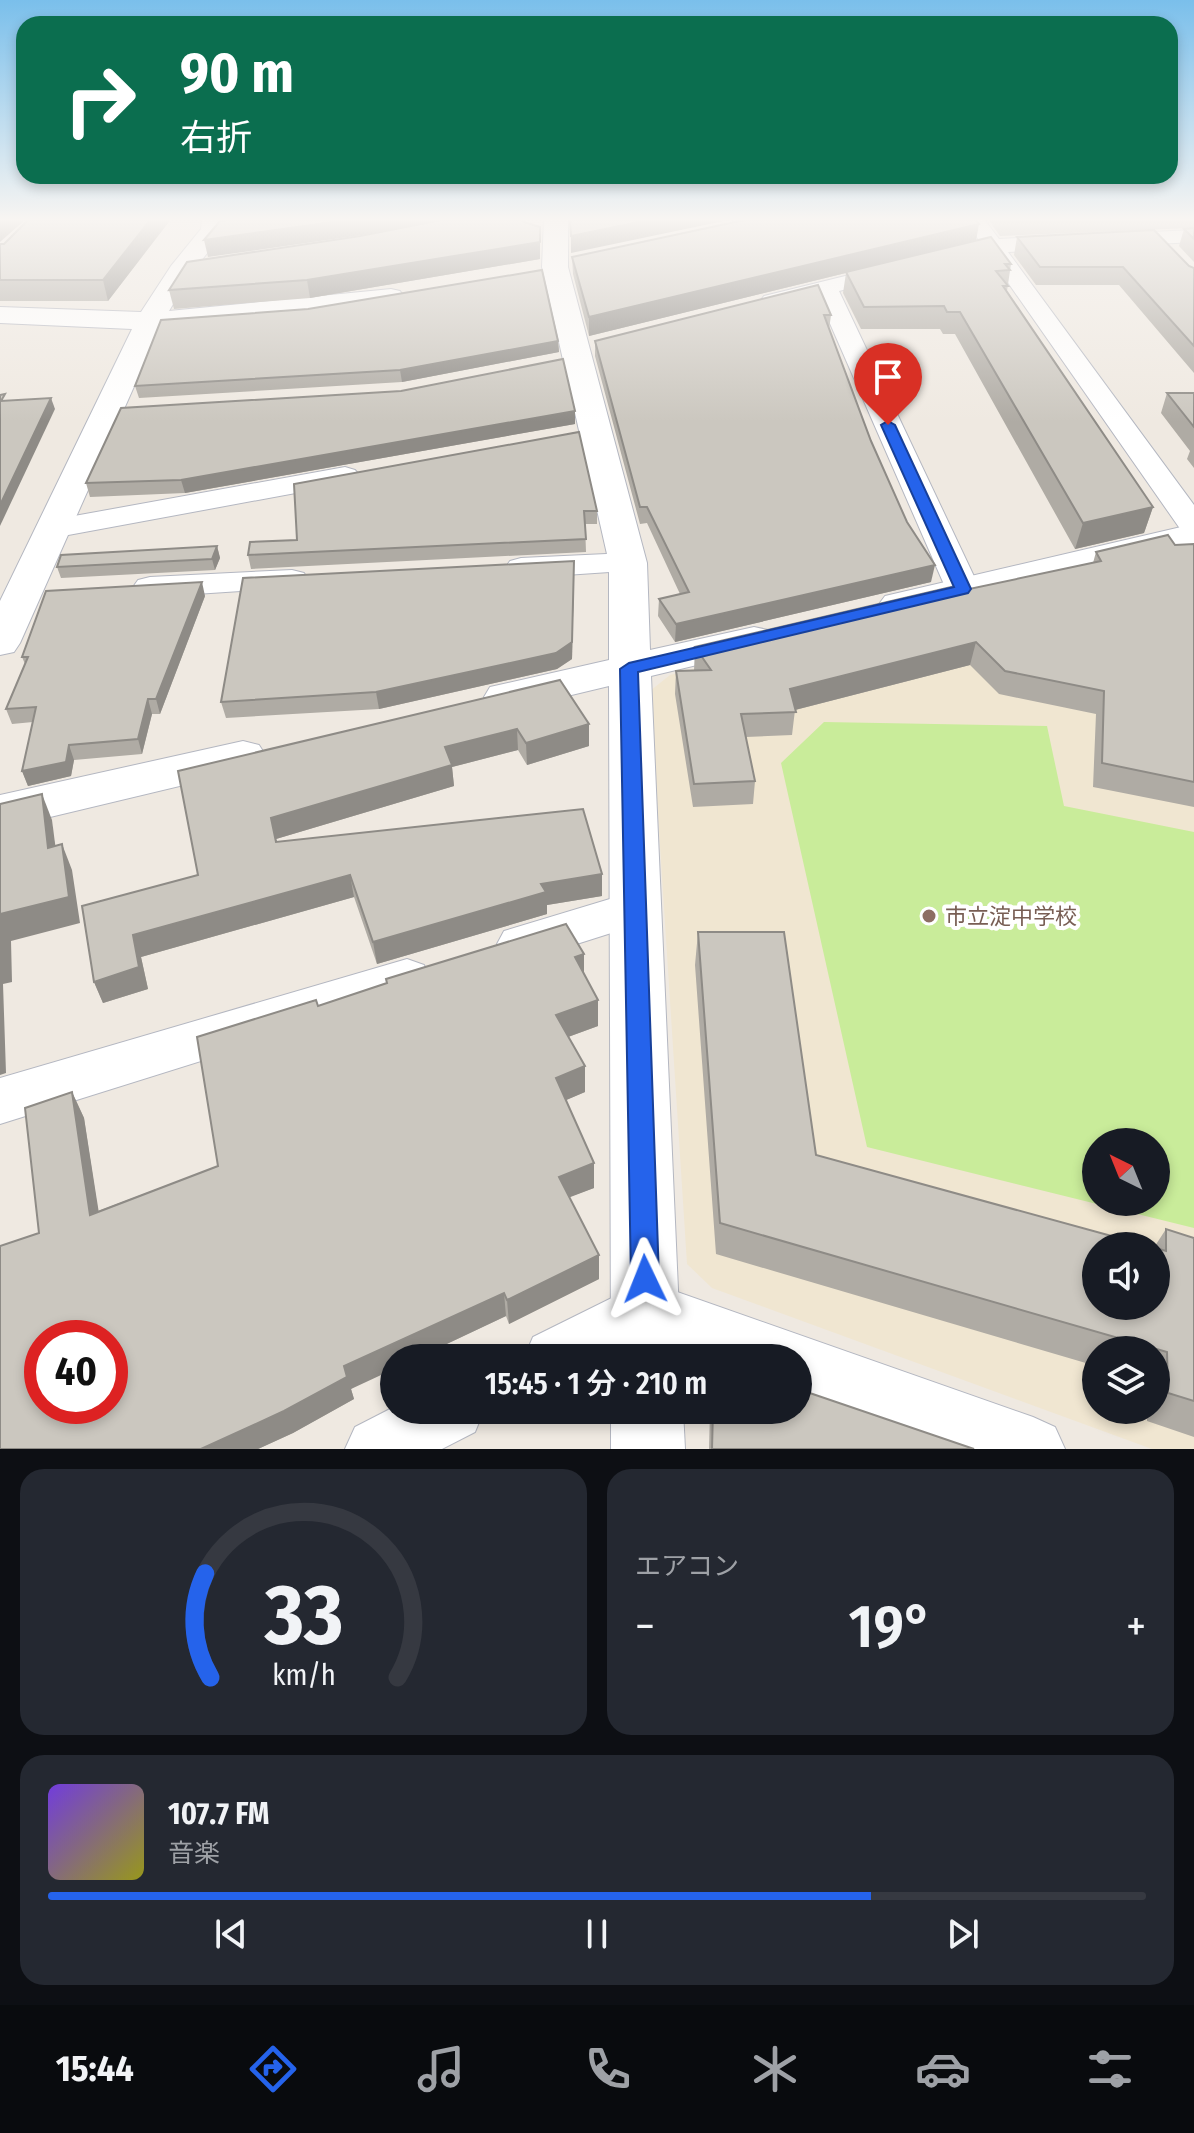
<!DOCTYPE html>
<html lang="ja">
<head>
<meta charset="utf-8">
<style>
	:root { --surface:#171b24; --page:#242831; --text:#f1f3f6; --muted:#9ea1a6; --line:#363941; --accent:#2563eb }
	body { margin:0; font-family:"Fira Sans Condensed","Noto Sans JP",sans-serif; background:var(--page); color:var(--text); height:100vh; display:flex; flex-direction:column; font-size:30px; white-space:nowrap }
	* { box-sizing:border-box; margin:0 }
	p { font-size:26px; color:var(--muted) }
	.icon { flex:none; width:44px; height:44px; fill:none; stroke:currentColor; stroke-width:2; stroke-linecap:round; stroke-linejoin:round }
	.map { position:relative; height:1449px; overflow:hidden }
	.details { display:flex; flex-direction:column; gap:20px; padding:20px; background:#0d0f14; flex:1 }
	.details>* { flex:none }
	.top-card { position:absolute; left:16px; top:16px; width:1162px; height:168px; border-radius:24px; box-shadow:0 4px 12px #0003; background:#0b6e4f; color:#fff; overflow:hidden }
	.needle { width:52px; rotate:317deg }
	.controls { position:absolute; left:1082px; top:1128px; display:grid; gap:16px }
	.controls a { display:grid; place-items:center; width:88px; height:88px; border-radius:50%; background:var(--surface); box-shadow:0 4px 12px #0003; font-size:40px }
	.speed { position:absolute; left:24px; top:1320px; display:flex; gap:16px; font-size:40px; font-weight:700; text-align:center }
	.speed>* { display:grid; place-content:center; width:104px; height:104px; border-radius:50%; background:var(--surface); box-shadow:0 4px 12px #0003; line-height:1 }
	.speed .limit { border:12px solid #d22; background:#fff; color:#111 }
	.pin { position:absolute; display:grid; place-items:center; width:68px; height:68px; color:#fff; margin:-82px -34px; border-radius:50% 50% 50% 0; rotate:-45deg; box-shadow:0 0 8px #0007 }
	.pin .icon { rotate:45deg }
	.me { position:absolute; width:88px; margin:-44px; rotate:358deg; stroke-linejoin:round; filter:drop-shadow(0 0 6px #0008) }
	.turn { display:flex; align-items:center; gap:28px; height:168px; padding:0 32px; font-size:36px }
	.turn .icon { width:104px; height:104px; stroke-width:2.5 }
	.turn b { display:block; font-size:56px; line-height:68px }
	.big { font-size:60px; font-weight:600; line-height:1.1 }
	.details .card { flex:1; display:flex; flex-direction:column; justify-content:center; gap:12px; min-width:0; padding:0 28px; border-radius:24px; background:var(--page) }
	.details .dial { align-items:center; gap:0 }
	.dial svg { height:208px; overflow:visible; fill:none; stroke:var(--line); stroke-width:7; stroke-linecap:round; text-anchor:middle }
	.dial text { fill:var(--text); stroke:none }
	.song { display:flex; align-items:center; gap:24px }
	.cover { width:96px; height:96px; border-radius:12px; background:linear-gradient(135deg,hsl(260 70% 55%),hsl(60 70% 35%)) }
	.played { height:8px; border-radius:4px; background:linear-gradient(90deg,var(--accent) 75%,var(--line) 75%) }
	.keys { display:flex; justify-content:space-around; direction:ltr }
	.heat { display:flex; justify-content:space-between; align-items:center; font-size:44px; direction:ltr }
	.details .tiles { flex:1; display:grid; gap:20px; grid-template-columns:1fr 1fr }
	.card:last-child { grid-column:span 2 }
	.trip { position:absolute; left:380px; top:1344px; width:432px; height:80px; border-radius:40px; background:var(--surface); box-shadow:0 4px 12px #0003; font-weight:600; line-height:80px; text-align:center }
	.menu { display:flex; height:128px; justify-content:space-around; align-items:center; background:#090b0e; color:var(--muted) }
	.menu .icon { width:56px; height:56px }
	.menu .active { color:var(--accent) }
	.menu b { font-size:36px; color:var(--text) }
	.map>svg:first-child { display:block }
	.education { fill:#f0e6d1; fill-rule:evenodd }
	.pitch { fill:#c9ec9a; fill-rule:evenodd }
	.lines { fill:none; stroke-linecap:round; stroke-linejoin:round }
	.minor-casing { stroke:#b4b7c1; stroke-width:2 }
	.tertiary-casing { stroke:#b4b7c1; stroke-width:2 }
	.minor { fill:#fff; fill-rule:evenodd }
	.tertiary { fill:#fff; fill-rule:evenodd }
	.wall { fill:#afaba4 }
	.shaded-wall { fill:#8e8b86 }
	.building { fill:#cbc7bf; stroke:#8e8b86; stroke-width:2; fill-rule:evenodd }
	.route { fill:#2563eb; stroke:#184099; stroke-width:2 }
	.education-dot { fill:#8d6e63; stroke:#fff; stroke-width:3 }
	.labels { text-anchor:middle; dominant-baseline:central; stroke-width:8; stroke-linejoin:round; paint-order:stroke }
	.education-label { font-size:22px; fill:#785e54; stroke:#fff; text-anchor:start }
</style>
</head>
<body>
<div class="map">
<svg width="1194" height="1449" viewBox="0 0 1194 1449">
	<rect width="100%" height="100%" fill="#efe9e1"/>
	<path class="education" d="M1172,552l22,6v891h-42l-440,-161 -25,-24 -37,-573 20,-16zM1096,1142h60v60h-60zM1096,1246h60v60h-60zM1096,1350h60v60h-60z"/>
	<path class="pitch" d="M824,722l223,4 17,80 130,26v396l-327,-81 -86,-384zM1096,1142h60v60h-60z"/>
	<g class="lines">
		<defs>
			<g id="minor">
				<polygon points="964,219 984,219 999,239 1194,230 1194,242 1008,252 1194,505 1194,535 1183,533 988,254 946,264 938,263 935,258 938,253 981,243"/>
				<polygon points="894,264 902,266 905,271 902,276 839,291 980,589 975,596 963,599 951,596 946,589 818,296 772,308 764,306 760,301 764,296"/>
				<polygon points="345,467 355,470 360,476 355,482 52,538 41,536 36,529 41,522 52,520"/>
				<polygon points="628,553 639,556 644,563 639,570 521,578 510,575 505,568 510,561 521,558"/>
				<polygon points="292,570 304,573 308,580 304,587 150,597 138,594 133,587 138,580 150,577"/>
				<polygon points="633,892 649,897 655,909 649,921 520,962 504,957 497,944 504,931"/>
				<polygon points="407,959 424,965 430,978 424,991 0,1124 0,1078"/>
				<polygon points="646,1281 1033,1417 1055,1427 1065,1449 946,1449 798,1395 798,1358 697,1358 649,1340 615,1358 524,1358 533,1337"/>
				<polygon points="394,1407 394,1410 484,1410 475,1432 442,1449 345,1449 355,1427"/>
			</g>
			<g id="tertiary">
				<polygon points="202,219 226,219 225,230 191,274 169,311 391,289 400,291 404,297 400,303 391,305 160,328 20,643 14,652 0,655 0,601 132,329 0,323 0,307 141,312 171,266 201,229"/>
				<polygon points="544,219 568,219 568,267 647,563 650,650 754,627 768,630 774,639 768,648 651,676 681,1358 611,1358 609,686 505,711 490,707 484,697 490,687 609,660 609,563 542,267"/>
				<polygon points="1194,524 1194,546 899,616 885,612 879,604 885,596"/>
				<polygon points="243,741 259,745 266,756 259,767 0,829 0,795"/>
				<polygon points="611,1410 683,1410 685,1449 611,1449"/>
			</g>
		</defs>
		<use href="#minor" class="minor-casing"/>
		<use href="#tertiary" class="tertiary-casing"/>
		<use href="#minor" class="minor"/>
		<use href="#tertiary" class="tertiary"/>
	</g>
	<g class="wall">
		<polygon points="29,219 171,219 108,301 0,301 0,244 4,244"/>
		<polygon points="988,219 1194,219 1194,262 1179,246 1184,229 1191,228 1000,236"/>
		<polygon points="524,222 540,227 540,259 310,298 174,309 169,290 360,236"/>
		<polygon points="1017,237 1194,268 1194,373 1119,285 1036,285 1014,255"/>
		<polygon points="976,240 1011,264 1007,291 1153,507 1144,533 1075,549 955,334 943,334 940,329 861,329 843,293 846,273 589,336 573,274 572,257"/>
		<polygon points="818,285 831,315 829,330 871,441 931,582 675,642 658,616 659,599 680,594 647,523 640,524 595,356 595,341"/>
		<polygon points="558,341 559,352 402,382 139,398 135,386"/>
		<polygon points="1167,393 1194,393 1194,468 1187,459 1190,451 1161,413"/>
		<polygon points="575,411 575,424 185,493 90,497 86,483"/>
		<polygon points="294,484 597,511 597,524 585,524 586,552 251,569 248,555 297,540"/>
		<polygon points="1194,544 1194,807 1093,787 1096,714 999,694 970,665 795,710 792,735 746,737 755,781 753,804 693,807 675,694 676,671 694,671 695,647 1093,563 1096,552"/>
		<polygon points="217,546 220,558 215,570 61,578 57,567"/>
		<polygon points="574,576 572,659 557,669 379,709 226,718 221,702"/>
		<polygon points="205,596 160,714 152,714 142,754 74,760 71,776 28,786 22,771 33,722 12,724 6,709 25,664 22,657"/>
		<polygon points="560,680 589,724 589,746 527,765 518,750 452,767 454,786 276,839 277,841 602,874 602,896 547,905 547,914 377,964 354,897 141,957 148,989 103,1003 94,982 198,875"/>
		<polygon points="698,932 816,1155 1156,1306 1155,1246 1166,1229 1194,1238 1194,1437 1147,1421 1147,1410 1156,1410 1156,1350 1096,1350 1096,1366 716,1254 695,965"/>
		<polygon points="584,954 584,974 598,1026 568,1037 585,1092 566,1100 594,1188 569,1197 599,1255 599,1279 509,1324 506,1316 417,1358 394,1358 351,1389 354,1399 293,1433 258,1449 0,1449 39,1233 72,1092 84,1118 98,1211 218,1166 318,1006"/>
		<polygon points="710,1410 798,1410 974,1449 709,1449"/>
	</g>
	<g class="shaded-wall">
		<polygon points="0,219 26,219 0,242"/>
		<polygon points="151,219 171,219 108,301 103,280"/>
		<polygon points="355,219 442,219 362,235 208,257 204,240"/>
		<polygon points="654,219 733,219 571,253 571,236"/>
		<polygon points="979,224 976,241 589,336 589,317"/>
		<polygon points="540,227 540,259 310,298 307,280"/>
		<polygon points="558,341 559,352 402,382 400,370"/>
		<polygon points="51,398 55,409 0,526 0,505"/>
		<polygon points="575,411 575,424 185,493 181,480"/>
		<polygon points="1153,507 1144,533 1075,549 1083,523"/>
		<polygon points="217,546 220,558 215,570 212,559"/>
		<polygon points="935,565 931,582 675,642 676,624"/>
		<polygon points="574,576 572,659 557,669 379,709 376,692"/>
		<polygon points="202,582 205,596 160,714 156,699"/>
		<polygon points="976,642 970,665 787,712 790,689"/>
		<polygon points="148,699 152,714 142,754 138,739"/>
		<polygon points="589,724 589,746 527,765 526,743"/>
		<polygon points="517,729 518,750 452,767 454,786 276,839 281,863 271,818 445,747"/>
		<polygon points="69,745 74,760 71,776 28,786 22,771"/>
		<polygon points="42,794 52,820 59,874 48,848"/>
		<polygon points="62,844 72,870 80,923 11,941 12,982 3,984 6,1073 0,1075 0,914"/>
		<polygon points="602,874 602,896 547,905 547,914 377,964 373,942 541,884"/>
		<polygon points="350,875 354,897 141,957 148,989 103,1003 94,982 133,935"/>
		<polygon points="584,954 584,980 575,957"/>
		<polygon points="598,1000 598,1026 557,1041 556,1015"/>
		<polygon points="585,1066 585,1092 557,1104 556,1078"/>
		<polygon points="72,1092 84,1118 103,1239 90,1215"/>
		<polygon points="594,1163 594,1188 560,1201 559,1177"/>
		<polygon points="599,1255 599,1279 509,1324 507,1300"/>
		<polygon points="504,1293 506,1316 417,1358 394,1358 394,1369 351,1389 354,1399 293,1433 258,1449 201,1449 344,1366"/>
	</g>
	<g class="building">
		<polygon points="29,219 151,219 103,280 0,280 0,244 4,244"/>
		<polygon points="235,219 355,219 204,240 220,221"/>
		<polygon points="446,219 520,219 524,222 540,227 540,242 307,280 169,290 187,262 360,236"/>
		<polygon points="570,219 654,219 571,236"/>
		<polygon points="749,219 975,219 979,224 589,317 572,257"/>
		<polygon points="1194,228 1194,239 1184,229"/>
		<polygon points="1154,230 1189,266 1194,268 1194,346 1123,267 1040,267 1017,237"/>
		<polygon points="991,237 1011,264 1005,264 1010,270 996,271 1008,286 1003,286 1153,507 1083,523 960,312 947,312 944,306 864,307 846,272"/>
		<polygon points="542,270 558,341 400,370 135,386 161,320 308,309"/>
		<polygon points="818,285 831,315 824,315 871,441 907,522 935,565 676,624 659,599 689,592 647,507 640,507 595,341"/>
		<polygon points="563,359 575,411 181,480 86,483 121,408 401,391"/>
		<polygon points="1167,393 1194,393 1194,427"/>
		<polygon points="5,394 1,401 51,398 0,505 0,395"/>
		<polygon points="579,432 597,511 584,511 586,539 248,555 250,542 297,540 294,484"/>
		<polygon points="1168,535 1175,545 1194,544 1194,782 1102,763 1104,691 1005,671 976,642 790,689 796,712 741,714 755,781 694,784 676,671 711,670 695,647 955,586 960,591 1101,561 1096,552"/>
		<polygon points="217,546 212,559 57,567 61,555"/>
		<polygon points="574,561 572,642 556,653 376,692 221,702 243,578"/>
		<polygon points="202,582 156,699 148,699 138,739 69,745 66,762 22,771 36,707 6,709 28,657 22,657 46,591"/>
		<polygon points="560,680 589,724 526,743 517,729 445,747 452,765 271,818 276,842 583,809 602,874 541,884 546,892 373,942 350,875 133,935 139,967 94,982 82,906 198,875 178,771"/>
		<polygon points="42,794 48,848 62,844 69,897 0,914 0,804"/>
		<path d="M566,924l18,30 -9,3 23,43 -42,15 29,51 -29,12 38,85 -35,14 40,78 -92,45 -3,-7 -160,73 3,11 -63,34 -83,38h-201v-203l39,-13 -14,-125 47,-16 18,123 128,-49 -21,-129 119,-37 2,6 69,-23 -1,-4zM42,1338h68v68h-68z"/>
		<polygon points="698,932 784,932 816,1155 1148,1246 1096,1246 1096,1306 1156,1306 1156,1248 1166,1251 1166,1229 1194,1238 1194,1401 1168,1393 1167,1352 720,1223"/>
		<polygon points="798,1389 974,1449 712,1449 713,1410 798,1410"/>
	</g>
	<linearGradient id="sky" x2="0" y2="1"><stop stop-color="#7abfeb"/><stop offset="0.52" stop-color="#f8f5f2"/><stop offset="1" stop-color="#f8f5f2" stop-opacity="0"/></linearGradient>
	<rect width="1194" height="422" fill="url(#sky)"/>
	<polygon class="route" points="888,421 895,425 971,589 968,593 638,672 659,1279 655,1289 645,1293 635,1289 631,1279 620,669 629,663 954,587 881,425"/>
	<circle class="education-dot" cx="929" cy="916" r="8"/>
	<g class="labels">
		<g class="education-label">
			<text x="945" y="916">市立淀中学校</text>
		</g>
	</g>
</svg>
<div class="controls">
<a><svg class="needle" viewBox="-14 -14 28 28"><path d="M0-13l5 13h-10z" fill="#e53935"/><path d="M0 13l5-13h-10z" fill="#9ea1a6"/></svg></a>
<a><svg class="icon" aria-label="sound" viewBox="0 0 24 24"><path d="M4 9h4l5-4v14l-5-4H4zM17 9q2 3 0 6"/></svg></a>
<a><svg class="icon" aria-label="layers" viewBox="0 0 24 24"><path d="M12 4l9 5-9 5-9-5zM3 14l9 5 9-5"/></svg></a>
</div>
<div class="speed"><div class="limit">40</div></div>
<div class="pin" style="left:888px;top:425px;background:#d93025"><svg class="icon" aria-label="arrive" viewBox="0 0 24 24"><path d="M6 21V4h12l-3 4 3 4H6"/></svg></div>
<svg class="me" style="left:645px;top:1279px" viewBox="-20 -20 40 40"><path d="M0-17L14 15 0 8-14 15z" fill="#2563eb" stroke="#fff" stroke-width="4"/></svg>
<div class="trip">15:45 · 1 分 · 210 m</div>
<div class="top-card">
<div class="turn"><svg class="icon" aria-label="right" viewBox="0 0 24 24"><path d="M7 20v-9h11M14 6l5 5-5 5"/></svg><div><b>90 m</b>右折</div></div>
</div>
</div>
<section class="details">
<div class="tiles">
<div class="card dial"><svg viewBox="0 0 100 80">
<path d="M14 69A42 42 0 1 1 86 69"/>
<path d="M14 69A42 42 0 0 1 12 29" stroke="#2563eb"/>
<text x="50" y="56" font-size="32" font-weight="700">33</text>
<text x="50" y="72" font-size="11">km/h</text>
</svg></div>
<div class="card"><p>エアコン</p>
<div class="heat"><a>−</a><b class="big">19°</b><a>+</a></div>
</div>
<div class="card">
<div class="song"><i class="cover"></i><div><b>107.7 FM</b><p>音楽</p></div></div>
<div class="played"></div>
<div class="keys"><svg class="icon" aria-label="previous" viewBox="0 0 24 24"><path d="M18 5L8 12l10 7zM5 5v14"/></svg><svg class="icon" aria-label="pause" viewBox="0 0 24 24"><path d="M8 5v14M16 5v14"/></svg><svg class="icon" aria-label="next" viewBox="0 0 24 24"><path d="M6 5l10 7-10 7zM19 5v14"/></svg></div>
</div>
</div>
</section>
<nav class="menu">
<b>15:44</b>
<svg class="icon active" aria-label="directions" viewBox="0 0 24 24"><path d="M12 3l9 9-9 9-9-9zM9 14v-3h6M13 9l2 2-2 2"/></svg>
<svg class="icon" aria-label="music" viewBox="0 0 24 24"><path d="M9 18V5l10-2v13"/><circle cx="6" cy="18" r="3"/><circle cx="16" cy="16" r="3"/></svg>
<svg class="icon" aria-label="phone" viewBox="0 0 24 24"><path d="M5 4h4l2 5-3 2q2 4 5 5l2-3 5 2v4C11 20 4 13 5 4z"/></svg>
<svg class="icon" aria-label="climate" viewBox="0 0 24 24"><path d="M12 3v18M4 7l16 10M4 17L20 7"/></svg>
<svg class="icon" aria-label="car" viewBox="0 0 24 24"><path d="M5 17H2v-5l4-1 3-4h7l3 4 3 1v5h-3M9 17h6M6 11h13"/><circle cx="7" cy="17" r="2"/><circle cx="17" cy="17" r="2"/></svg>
<svg class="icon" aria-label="filters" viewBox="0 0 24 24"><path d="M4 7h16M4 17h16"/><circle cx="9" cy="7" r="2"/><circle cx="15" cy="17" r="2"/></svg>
</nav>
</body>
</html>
